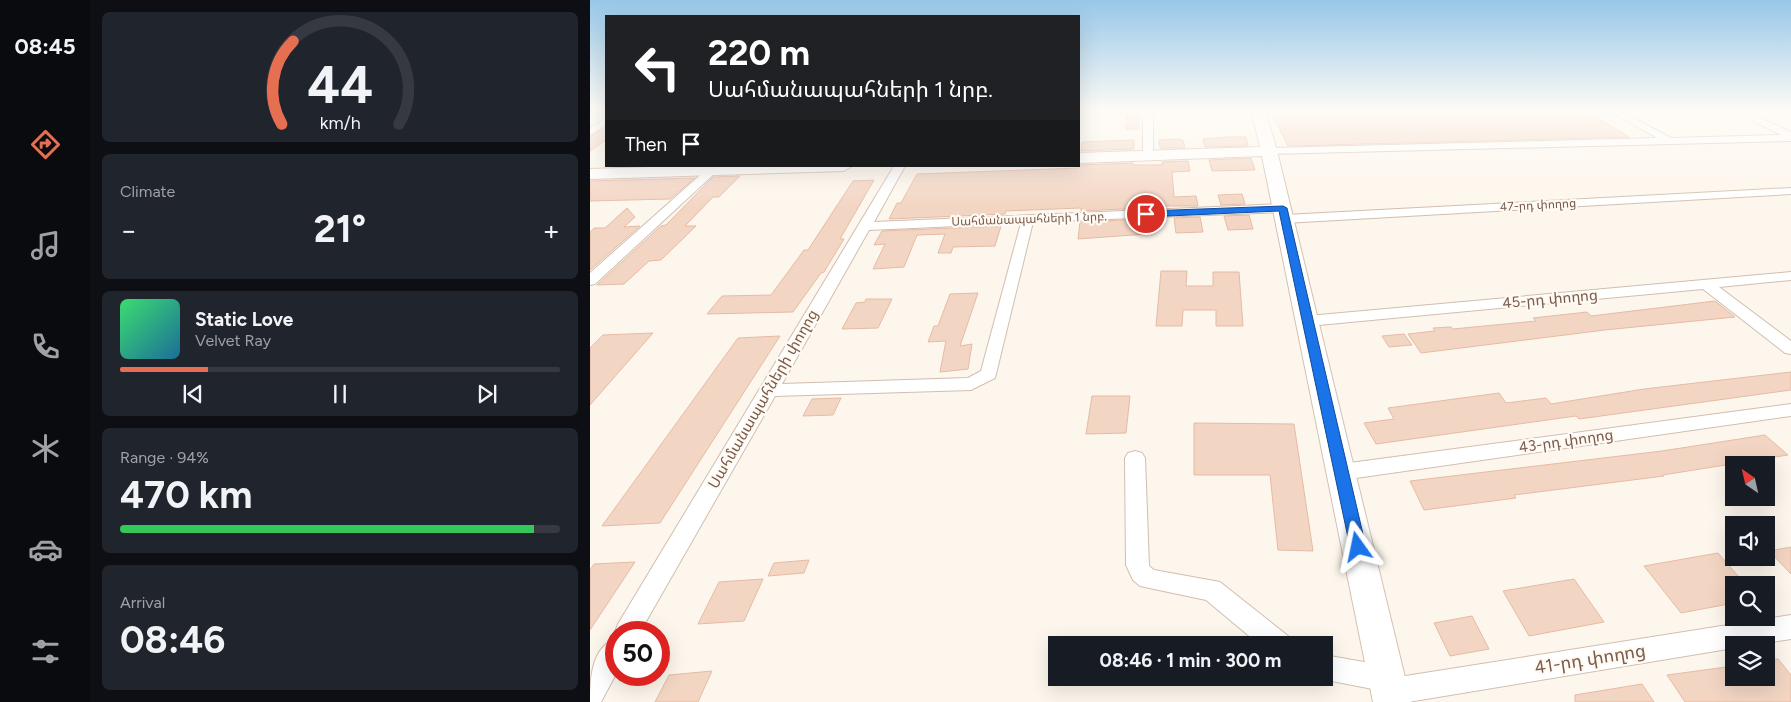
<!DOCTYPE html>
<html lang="en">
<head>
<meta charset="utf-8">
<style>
	:root { --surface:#171b24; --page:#20242c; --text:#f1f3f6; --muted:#9ea1a6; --line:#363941; --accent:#e76f51 }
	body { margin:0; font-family:Figtree,"Noto Sans Armenian",sans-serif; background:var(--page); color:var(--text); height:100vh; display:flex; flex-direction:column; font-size:19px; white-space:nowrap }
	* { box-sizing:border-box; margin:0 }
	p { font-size:16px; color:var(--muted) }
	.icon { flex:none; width:28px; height:28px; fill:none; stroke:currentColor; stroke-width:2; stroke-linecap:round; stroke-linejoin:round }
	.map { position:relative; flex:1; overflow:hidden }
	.panel { display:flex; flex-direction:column; gap:12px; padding:12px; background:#0d0f14; width:500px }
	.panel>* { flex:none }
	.banner { position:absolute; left:15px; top:15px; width:475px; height:152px; border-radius:0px; box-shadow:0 5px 20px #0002; background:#202124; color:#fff; overflow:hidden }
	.needle { width:32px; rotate:326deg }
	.tools { position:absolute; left:1135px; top:456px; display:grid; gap:10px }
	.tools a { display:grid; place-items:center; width:50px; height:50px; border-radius:0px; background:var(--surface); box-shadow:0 5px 20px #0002; font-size:25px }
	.speed { position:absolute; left:15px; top:621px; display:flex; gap:10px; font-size:25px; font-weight:700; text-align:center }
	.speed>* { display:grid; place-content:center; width:65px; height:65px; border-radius:50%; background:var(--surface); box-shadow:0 5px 20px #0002; line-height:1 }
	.speed .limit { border:8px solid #d22; background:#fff; color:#111 }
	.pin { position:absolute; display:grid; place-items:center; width:42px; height:42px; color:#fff; margin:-21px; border:2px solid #fff; border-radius:50%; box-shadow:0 1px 5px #0007 }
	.me { position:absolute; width:55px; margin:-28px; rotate:348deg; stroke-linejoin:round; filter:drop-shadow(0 0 4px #0008) }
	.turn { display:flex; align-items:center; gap:18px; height:105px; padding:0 20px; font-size:22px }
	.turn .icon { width:65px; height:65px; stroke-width:2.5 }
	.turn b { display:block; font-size:35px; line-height:42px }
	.then { display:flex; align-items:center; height:48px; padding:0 20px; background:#0003; gap:10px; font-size:19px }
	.big { font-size:38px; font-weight:700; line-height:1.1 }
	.panel .tile { flex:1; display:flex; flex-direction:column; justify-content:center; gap:8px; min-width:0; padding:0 18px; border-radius:8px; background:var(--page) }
	.panel .dial { align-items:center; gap:0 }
	.dial svg { height:130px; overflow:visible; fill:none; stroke:var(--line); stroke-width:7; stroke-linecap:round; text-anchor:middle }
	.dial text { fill:var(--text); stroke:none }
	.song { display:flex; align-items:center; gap:15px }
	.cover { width:60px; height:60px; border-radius:8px; background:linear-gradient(135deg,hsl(140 70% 55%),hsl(200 70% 35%)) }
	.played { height:5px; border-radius:2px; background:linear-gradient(90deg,var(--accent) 20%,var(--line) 20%) }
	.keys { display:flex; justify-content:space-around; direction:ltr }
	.heat { display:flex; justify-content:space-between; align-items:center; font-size:28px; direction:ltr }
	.charge { height:8px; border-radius:4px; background:linear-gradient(90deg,#34c759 94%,var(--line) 0) }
	.trip { position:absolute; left:458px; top:636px; width:285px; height:50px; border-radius:0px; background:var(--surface); box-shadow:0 5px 20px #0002; font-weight:700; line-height:50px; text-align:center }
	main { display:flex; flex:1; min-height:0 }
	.tab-bar { display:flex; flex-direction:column; width:90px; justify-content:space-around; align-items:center; background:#090b0e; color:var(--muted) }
	.tab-bar .icon { width:35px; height:35px }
	.tab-bar .current { color:var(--accent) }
	.tab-bar b { font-size:22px; color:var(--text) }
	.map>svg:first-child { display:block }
	.building { fill:#f3d5c3; stroke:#e6bba3 }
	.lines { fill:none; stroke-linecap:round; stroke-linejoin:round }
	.street-casing { stroke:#d1beb0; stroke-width:2 }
	.secondary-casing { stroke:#d6c0b0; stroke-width:2 }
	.street { fill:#fff; fill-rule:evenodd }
	.secondary { fill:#fff; fill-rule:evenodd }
	.route { fill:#1a73e8; stroke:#114b97 }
	.labels { text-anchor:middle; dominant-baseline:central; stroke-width:4.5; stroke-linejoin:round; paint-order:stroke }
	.far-street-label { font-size:12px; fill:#7a5c4d; stroke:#fffaf3 }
	.street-label { font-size:15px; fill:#7a5c4d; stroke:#fffaf3 }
	.near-street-label { font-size:18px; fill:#7a5c4d; stroke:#fffaf3 }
</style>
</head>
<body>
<main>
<nav class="tab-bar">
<b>08:45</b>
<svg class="icon current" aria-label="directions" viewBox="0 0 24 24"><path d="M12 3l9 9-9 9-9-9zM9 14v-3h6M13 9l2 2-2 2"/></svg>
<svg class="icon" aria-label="music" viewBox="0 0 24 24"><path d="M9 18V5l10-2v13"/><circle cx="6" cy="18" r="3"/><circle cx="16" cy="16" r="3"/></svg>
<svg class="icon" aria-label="phone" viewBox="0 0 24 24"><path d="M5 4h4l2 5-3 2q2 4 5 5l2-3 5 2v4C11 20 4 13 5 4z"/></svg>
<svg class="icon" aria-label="climate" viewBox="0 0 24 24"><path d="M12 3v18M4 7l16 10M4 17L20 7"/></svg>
<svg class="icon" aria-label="car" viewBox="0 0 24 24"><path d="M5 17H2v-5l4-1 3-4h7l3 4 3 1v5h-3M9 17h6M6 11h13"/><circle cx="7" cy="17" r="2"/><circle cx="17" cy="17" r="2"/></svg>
<svg class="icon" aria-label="filters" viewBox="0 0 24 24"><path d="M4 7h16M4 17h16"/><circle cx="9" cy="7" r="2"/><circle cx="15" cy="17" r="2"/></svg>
</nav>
<section class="panel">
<div class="tile dial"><svg viewBox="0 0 100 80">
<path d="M14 69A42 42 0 1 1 86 69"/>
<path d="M14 69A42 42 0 0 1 21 18" stroke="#e76f51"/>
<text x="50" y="56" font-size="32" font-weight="700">44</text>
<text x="50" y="72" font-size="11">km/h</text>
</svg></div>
<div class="tile"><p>Climate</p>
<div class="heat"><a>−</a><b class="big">21°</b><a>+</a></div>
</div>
<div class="tile">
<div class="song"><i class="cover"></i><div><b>Static Love</b><p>Velvet Ray</p></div></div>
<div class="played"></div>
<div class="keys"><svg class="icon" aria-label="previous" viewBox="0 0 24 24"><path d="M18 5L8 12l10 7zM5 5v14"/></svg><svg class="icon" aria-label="pause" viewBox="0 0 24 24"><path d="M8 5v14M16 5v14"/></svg><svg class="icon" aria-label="next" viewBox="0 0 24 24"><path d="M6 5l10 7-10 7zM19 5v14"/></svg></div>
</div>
<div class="tile"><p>Range · 94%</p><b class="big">470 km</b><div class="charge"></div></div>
<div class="tile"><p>Arrival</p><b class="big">08:46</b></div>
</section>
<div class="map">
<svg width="1201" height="702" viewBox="0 0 1201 702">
	<rect width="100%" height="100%" fill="#fdf6ec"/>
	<g class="building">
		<polygon points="537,110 549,110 549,129 536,129"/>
		<polygon points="680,110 995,110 1039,137 698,146"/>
		<polygon points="16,127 16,140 0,151 0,137"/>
		<polygon points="637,137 656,137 658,146 615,147 613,139"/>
		<polygon points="589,139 593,140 595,148 570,148 569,140"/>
		<polygon points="544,140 544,149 491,151 492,142"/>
		<polygon points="661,158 665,170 622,171 619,160"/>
		<polygon points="598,161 600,171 582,172 584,197 606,196 608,206 554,206 554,208 491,211 491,208 416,211 415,214 299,219 307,203 311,203 327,174 488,168 489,165 543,163 543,165 572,165 572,162"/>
		<polygon points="150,176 129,197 123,197 95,226 106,226 71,260 59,261 34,284 7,285 71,226 76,225 123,177"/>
		<polygon points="105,178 80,199 0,201 0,181"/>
		<polygon points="284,180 250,239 254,239 234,272 231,273 203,312 117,314 132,296 181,295 214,250 218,250 263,181"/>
		<polygon points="652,194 655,204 631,205 628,195"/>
		<polygon points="37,208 45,217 34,227 50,226 0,270 0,232 4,228 15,228"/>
		<polygon points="659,215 663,229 638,230 634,216"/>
		<polygon points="610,217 613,232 586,233 584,218"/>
		<polygon points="555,219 557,234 488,239 490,222"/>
		<polygon points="411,226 405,246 363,247 361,253 348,253 355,234 327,235 314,267 283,269 295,244 284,245 292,231"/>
		<polygon points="571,271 597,271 596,286 623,286 623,272 649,272 653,326 626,326 626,310 593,310 592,326 566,326"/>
		<polygon points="388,293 370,346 382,344 378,369 350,372 356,341 338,342 344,326 348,326 360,294"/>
		<polygon points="276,299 302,299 288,328 252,329 266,303 275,302"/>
		<polygon points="1125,301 1145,317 1015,330 831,353 818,334 845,331 843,328 861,327 863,329 946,321 943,318 997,312 1001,316"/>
		<polygon points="63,333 0,405 0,348 13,335"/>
		<polygon points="814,334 822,345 799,347 792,336"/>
		<polygon points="190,336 70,523 12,526 148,338"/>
		<polygon points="1201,372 1201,390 989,419 986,416 786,444 774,423 804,419 798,408 909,393 916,403 956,398 961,404 1054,389"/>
		<polygon points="502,396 540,396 536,433 496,434"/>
		<polygon points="251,398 243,415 213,416 222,399"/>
		<polygon points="604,423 704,424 723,551 688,550 680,475 604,475"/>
		<polygon points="1175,435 1198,455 1073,475 1074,476 924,495 926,498 834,510 820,481 1072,451"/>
		<polygon points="1201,547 1201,574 1179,551"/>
		<polygon points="1128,553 1156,585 1144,585 1144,603 1091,613 1054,566"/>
		<polygon points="219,560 214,573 178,576 184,563"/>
		<polygon points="45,562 0,630 0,570 4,564"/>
		<polygon points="173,579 154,621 108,624 129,582"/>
		<polygon points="984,579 1014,622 939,636 913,591"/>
		<polygon points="882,616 899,649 860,656 844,623"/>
		<polygon points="1188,659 1201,675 1201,702 1095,702 1077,675 1144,666 1144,678 1176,678 1176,660"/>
		<polygon points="122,671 108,702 65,702 79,675"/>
		<polygon points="1052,684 1064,702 985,702 985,695"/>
	</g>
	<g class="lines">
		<defs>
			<g id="street">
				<polygon points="553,110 563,110 563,155 558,158 553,155"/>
				<polygon points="1018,110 1028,110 1081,138 1191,135 1141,110 1152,110 1201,132 1201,141 679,154 674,151 679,148 1067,138"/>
				<polygon points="16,118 16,125 0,135 0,128"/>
				<path d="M304,166h11l-31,56 409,-18 6,4 -6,4 -250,10 -38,156 -24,12 -196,6 -135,236h-24v3l-1,-3 3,-8zM431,223l-40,148 -13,7 -186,6 87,-154z"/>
				<polygon points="121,168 127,171 125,173 5,284 0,285 0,273 117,169"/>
				<polygon points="1201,188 1201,194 695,223 689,219 695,215"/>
				<polygon points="1201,272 1201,280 1129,287 1201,341 1201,354 1195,353 1113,289 718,326 710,321 718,316"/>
				<polygon points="1201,404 1201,416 752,480 745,477 742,472 745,467 752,464"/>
				<polygon points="545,451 552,453 555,458 559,566 564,570 630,582 698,636 701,645 670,645 616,600 550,586 543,580 536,565 535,458 538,453"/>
				<polygon points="1201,615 1201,639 1162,645 1144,645 1144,648 818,702 793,702 788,690 726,678 734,678 734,655 797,666 806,670 809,677"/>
				<path d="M26,638v36l-15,28h-11c0,-23 1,-54 26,-64z"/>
			</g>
			<g id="secondary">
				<polygon points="661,110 675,110 687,151 821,702 783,702 672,156 489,163 489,153 670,147"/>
				<polygon points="92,166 262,166 254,171 0,179 0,169"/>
			</g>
		</defs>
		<use href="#street" class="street-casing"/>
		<use href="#secondary" class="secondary-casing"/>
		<use href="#street" class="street"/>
		<use href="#secondary" class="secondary"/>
	</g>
	<linearGradient id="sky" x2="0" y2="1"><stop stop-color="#97c7e8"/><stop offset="0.53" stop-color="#fefbf6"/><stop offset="1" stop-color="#fefbf6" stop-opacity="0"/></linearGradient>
	<rect width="1201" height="208" fill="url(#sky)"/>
	<polygon class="route" points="693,206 697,208 776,547 774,552 768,554 763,552 760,547 689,211 556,217 551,214 556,211"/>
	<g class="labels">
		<g class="far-street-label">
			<text transform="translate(948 205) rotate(-3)">47-րդ փողոց</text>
			<text transform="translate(439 219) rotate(-2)">Սահմանապահների 1 նրբ.</text>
		</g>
		<g class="street-label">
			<text transform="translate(960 299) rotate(-5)">45-րդ փողոց</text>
			<text transform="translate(173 399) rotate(-60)">Սահմանապահների փողոց</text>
			<text transform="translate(976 441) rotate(-8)">43-րդ փողոց</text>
		</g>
		<g class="near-street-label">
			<text transform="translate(1000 659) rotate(-9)">41-րդ փողոց</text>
		</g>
	</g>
</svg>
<div class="tools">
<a><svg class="needle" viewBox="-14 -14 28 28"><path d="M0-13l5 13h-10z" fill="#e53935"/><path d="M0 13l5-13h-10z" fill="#9ea1a6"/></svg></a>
<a><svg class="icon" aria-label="sound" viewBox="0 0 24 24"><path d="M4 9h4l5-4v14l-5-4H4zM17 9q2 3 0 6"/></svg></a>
<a><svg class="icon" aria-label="search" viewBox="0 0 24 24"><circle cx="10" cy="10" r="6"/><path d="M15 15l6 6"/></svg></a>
<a><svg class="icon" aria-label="layers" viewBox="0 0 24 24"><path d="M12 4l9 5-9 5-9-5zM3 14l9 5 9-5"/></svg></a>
</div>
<div class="speed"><div class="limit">50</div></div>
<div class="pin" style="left:556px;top:214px;background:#d93025"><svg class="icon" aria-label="arrive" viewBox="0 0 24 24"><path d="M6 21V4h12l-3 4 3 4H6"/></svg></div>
<svg class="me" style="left:768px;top:547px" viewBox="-20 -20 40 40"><path d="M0-17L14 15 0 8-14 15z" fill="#1a73e8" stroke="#fff" stroke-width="4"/></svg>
<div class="trip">08:46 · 1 min · 300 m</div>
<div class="banner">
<div class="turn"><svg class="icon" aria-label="left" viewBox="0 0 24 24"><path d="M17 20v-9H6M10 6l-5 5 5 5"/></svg><div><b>220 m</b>Սահմանապահների 1 նրբ.</div></div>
<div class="then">Then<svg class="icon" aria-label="arrive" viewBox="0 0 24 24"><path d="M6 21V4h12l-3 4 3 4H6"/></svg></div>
</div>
</div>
</main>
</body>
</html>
